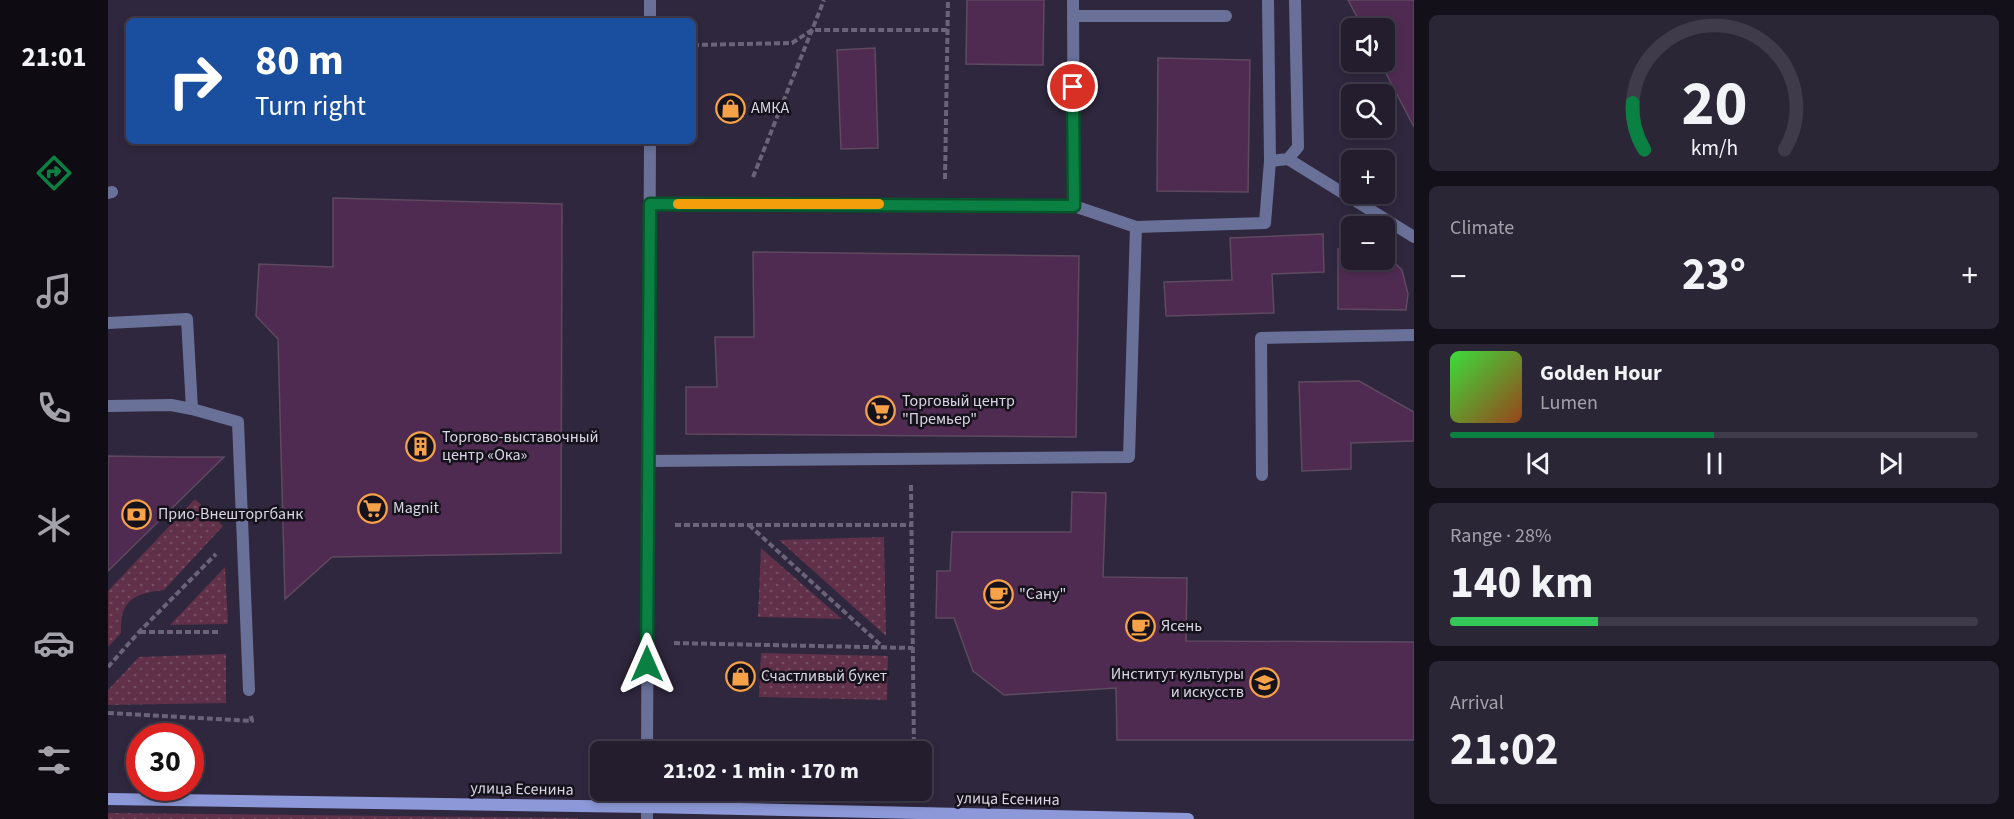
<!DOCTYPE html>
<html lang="en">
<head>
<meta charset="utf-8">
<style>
	:root { --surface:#231d2e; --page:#2b2636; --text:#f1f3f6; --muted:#a3a2aa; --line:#403b4a; --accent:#0b8043 }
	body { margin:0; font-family:"Source Sans 3",sans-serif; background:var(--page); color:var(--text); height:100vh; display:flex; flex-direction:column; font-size:22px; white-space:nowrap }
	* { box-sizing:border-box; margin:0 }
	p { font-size:20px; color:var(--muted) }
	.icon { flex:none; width:33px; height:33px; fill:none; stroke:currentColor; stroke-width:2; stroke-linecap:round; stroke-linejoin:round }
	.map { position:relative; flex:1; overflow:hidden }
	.panel { display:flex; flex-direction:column; gap:15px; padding:15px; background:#131019; width:600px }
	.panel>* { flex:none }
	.hud { position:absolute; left:18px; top:18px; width:570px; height:126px; border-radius:9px; box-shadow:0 3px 9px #0003,0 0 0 2px var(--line); background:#1a4fa0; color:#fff; overflow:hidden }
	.fabs { position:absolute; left:1233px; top:18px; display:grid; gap:12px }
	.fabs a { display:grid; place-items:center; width:54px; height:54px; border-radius:9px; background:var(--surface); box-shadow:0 3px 9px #0003,0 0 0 2px var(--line); font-size:30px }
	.speed { position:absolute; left:18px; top:723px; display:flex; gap:12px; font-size:30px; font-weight:700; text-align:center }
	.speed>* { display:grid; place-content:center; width:78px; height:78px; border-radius:50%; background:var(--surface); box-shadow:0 3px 9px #0003,0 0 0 2px var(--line); line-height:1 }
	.speed .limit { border:9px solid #d22; background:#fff; color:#111 }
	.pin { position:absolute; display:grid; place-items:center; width:51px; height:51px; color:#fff; margin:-26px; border:3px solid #fff; border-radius:50%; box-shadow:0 2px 6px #0007 }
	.me { position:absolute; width:66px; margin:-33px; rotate:0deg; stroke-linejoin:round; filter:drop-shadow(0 0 4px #0008) }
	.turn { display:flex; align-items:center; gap:21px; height:126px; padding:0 30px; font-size:27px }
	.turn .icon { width:78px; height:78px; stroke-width:2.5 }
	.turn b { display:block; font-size:42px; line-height:51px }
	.big { font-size:45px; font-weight:700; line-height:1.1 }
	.panel .widget { flex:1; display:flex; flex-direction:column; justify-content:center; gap:9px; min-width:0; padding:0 21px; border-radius:9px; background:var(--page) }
	.panel .dial { align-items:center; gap:0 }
	.dial svg { height:156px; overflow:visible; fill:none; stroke:var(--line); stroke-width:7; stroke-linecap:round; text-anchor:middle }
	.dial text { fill:var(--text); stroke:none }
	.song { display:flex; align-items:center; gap:18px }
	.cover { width:72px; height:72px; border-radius:9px; background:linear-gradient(135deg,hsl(120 70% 55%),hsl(20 70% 35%)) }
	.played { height:6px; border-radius:3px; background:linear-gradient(90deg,var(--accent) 50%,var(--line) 50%) }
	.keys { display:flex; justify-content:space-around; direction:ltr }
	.heat { display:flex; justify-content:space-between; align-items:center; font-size:33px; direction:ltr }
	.charge { height:9px; border-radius:4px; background:linear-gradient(90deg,#34c759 28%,var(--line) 0) }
	.trip { position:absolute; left:482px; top:741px; width:342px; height:60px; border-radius:9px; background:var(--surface); box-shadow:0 3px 9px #0003,0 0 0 2px var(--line); font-weight:700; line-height:60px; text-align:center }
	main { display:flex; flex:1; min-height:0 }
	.menu { display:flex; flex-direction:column; width:108px; justify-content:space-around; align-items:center; background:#0e0c12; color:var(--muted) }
	.menu .icon { width:42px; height:42px }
	.menu .selected { color:var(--accent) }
	.menu b { font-size:27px; color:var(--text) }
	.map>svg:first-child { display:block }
	.grass { fill:url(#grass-dots) }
	.building { fill:#4f2b51; stroke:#5e4a5f; stroke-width:1.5 }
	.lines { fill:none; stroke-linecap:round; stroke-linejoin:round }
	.path { stroke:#6b6478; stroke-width:4; stroke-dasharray:6 3; stroke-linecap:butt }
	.service { stroke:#697199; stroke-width:12 }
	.minor { stroke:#697199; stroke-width:12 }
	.secondary { stroke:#8c98d7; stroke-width:12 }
	.route-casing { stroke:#07532c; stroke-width:15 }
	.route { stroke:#0b8043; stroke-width:10 }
	.slow { stroke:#f59e0b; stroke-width:10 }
	.labels { text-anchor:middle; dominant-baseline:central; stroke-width:5; stroke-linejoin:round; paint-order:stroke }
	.poi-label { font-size:16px; fill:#dad5e4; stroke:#15121c; text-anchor:start }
	.street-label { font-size:16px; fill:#dad5e4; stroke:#15121c }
</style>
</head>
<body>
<main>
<nav class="menu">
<b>21:01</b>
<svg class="icon selected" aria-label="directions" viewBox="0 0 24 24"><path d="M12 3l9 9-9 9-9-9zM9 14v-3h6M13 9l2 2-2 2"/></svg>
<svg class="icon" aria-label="music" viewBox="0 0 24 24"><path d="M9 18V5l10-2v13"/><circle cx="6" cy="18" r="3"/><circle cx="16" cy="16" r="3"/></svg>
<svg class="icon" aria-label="phone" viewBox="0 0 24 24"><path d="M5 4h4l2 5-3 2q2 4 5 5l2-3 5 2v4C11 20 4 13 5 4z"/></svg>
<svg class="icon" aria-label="climate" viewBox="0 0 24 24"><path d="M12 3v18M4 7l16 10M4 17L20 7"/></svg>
<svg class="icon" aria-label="car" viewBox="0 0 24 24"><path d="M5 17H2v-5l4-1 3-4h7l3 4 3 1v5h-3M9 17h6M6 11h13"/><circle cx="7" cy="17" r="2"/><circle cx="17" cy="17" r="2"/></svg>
<svg class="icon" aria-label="filters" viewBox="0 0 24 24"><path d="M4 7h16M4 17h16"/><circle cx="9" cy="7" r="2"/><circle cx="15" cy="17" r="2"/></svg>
</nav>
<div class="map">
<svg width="1306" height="819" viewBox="0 0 1306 819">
	<defs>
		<pattern id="grass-dots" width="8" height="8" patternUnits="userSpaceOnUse" patternTransform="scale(1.5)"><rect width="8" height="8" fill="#603149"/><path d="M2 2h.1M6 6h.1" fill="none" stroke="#764e63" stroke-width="1.8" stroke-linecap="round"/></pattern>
	</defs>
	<rect width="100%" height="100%" fill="#2f273d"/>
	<g class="grass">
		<path d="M87,499l28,27 -59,64c-31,4 -44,10 -43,43l-13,14v-56z"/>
		<polygon points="776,537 778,636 671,540"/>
		<polygon points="653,548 734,619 650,617"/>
		<polygon points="117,567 120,624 62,625"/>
		<polygon points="653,653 780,656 779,700 651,697"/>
		<polygon points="118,654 118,703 0,705 0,690 31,657"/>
		<polygon points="0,813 470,818 470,819 0,819"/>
	</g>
	<g class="building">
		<polygon points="859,0 936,0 935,65 858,64"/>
		<polygon points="1240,0 1306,0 1306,127 1272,62 1276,62 1276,28 1255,28"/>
		<polygon points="767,48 770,148 733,149 729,50"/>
		<polygon points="1050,58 1142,60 1140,192 1049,191"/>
		<polygon points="225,198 454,204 453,553 224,557 177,599 170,339 148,316 151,264 225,267"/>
		<polygon points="1215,234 1216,272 1164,274 1166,313 1058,316 1056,282 1124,280 1122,238"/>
		<polygon points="1230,249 1244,249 1244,260 1276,260 1276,255 1279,256 1294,270 1300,294 1298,310 1230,309"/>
		<polygon points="645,252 971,256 968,437 578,434 578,387 609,387 607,337 646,337"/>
		<polygon points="1251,381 1306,412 1306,441 1243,443 1243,469 1194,471 1191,382"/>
		<polygon points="0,456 65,457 116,457 0,571"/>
		<polygon points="964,492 998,493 995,577 1079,578 1078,641 1306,642 1306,740 1009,740 1008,688 896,695 865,671 846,618 828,618 829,571 842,571 844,532 963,532"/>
	</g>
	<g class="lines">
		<g class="path">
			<polyline points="585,45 684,43 704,30 840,30"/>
			<polyline points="645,177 716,0"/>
			<polyline points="837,179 840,0"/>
			<polyline points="803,485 806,752"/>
			<polyline points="567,525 804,525"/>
			<polyline points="641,525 775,647"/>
			<polyline points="32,632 112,632"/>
			<polyline points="566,643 805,648"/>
			<polyline points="0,667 31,632 108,554"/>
			<polyline points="0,713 144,721 143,716"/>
		</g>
		<g class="service">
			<polyline points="965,0 966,206"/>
			<polyline points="965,16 1118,16"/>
			<polyline points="1180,159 1306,237"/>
			<polyline points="1162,161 1180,159 1190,147 1187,0"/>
			<polyline points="0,193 4,192"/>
			<polyline points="542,204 966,206 1028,227 1157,223 1162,161 1160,0"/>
			<polyline points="0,323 79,319 84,409 130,422 141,690"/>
			<polyline points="0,406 63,405 84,409"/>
			<polyline points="539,461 1021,457 1028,227"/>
			<polyline points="1154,475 1153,338 1306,335"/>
		</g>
		<g class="minor">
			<polyline points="542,0 542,21"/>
			<polyline points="539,752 542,141"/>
			<polyline points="539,819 539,790"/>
		</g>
		<polyline class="secondary" points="0,799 539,807 1080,819"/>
	</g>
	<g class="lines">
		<defs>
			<polyline id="route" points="539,664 542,204 966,206 965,87"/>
		</defs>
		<use href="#route" class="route-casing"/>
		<use href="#route" class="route"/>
		<polyline class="slow" points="570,204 771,204"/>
	</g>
	<defs>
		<symbol id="shop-ring" viewBox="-11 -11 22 22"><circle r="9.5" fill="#15121c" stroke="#f7a149" stroke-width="1.5"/><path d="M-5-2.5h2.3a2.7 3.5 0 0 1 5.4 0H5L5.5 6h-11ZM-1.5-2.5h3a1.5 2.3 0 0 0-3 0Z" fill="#f7a149"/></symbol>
		<symbol id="supermarket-ring" viewBox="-11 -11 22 22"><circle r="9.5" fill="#15121c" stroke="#f7a149" stroke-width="1.5"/><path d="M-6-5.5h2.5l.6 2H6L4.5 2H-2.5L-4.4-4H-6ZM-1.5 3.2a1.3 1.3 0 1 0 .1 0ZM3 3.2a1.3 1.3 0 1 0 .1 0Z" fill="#f7a149"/></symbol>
		<symbol id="building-ring" viewBox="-11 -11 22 22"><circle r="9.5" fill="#15121c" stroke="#f7a149" stroke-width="1.5"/><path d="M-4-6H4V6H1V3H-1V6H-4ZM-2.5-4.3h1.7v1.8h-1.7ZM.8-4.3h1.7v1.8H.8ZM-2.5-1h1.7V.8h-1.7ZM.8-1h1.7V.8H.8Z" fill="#f7a149"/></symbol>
		<symbol id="bank-ring" viewBox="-11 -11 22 22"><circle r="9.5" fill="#15121c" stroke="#f7a149" stroke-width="1.5"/><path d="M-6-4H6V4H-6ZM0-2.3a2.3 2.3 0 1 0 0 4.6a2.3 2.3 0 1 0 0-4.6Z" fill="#f7a149"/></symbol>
		<symbol id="cafe-ring" viewBox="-11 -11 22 22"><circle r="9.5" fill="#15121c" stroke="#f7a149" stroke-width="1.5"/><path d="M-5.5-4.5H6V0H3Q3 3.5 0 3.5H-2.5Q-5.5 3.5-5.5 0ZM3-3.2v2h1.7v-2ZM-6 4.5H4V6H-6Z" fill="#f7a149"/></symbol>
		<symbol id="university-ring" viewBox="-11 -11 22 22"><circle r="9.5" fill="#15121c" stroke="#f7a149" stroke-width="1.5"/><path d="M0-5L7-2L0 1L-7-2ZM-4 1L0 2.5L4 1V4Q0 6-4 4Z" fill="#f7a149"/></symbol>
	</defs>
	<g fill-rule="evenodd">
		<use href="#shop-ring" x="606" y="92" width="33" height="33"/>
		<use href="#supermarket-ring" x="756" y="394" width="33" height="33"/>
		<use href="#building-ring" x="296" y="430" width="33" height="33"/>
		<use href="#supermarket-ring" x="248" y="492" width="33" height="33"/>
		<use href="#bank-ring" x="12" y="498" width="33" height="33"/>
		<use href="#cafe-ring" x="874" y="578" width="33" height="33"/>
		<use href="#cafe-ring" x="1016" y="610" width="33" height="33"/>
		<use href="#shop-ring" x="616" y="660" width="33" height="33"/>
		<use href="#university-ring" x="1140" y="666" width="33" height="33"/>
	</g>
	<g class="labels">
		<g class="poi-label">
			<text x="643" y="108">АМКА</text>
			<text x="794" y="401">Торговый центр<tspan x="794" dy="18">"Премьер"</tspan></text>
			<text x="334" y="437">Торгово-выставочный<tspan x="334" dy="18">центр «Ока»</tspan></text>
			<text x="285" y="508">Magnit</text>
			<text x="50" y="514">Прио-Внешторгбанк</text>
			<text x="911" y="594">"Сану"</text>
			<text x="1053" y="626">Ясень</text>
			<text x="1136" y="674" text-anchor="end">Институт культуры<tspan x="1136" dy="18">и искусств</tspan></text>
			<text x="653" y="676">Счастливый букет</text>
		</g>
		<g class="street-label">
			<text transform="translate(414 789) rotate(1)">улица Есенина</text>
			<text transform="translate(900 799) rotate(1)">улица Есенина</text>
		</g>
	</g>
</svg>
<div class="fabs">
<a><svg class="icon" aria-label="sound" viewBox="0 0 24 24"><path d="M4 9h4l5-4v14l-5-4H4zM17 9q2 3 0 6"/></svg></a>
<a><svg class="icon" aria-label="search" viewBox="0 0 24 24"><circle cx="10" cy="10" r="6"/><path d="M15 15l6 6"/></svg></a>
<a>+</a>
<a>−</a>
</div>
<div class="speed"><div class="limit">30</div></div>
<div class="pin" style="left:965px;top:87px;background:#d93025"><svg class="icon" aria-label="arrive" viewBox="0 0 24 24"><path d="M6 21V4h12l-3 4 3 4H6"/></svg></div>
<svg class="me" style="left:539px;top:664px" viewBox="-20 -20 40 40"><path d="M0-17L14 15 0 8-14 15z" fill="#0b8043" stroke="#fff" stroke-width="4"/></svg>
<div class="trip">21:02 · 1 min · 170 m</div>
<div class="hud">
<div class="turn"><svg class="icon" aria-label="right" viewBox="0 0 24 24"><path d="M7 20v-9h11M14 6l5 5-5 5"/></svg><div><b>80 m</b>Turn right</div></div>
</div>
</div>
<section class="panel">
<div class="widget dial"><svg viewBox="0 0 100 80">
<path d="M14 69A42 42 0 1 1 86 69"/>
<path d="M14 69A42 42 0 0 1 8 45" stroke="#0b8043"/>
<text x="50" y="56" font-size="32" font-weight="700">20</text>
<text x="50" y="72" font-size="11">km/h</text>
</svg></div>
<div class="widget"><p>Climate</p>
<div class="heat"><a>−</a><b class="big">23°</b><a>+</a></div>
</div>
<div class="widget">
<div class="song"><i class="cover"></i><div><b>Golden Hour</b><p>Lumen</p></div></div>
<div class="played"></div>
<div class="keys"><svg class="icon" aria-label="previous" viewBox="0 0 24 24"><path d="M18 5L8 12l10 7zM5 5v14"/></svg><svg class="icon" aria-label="pause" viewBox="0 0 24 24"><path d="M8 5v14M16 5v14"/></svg><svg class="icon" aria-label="next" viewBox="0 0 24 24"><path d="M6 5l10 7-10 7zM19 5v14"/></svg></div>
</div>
<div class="widget"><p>Range · 28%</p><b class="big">140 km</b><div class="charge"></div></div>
<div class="widget"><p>Arrival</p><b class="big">21:02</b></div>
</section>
</main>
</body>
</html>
